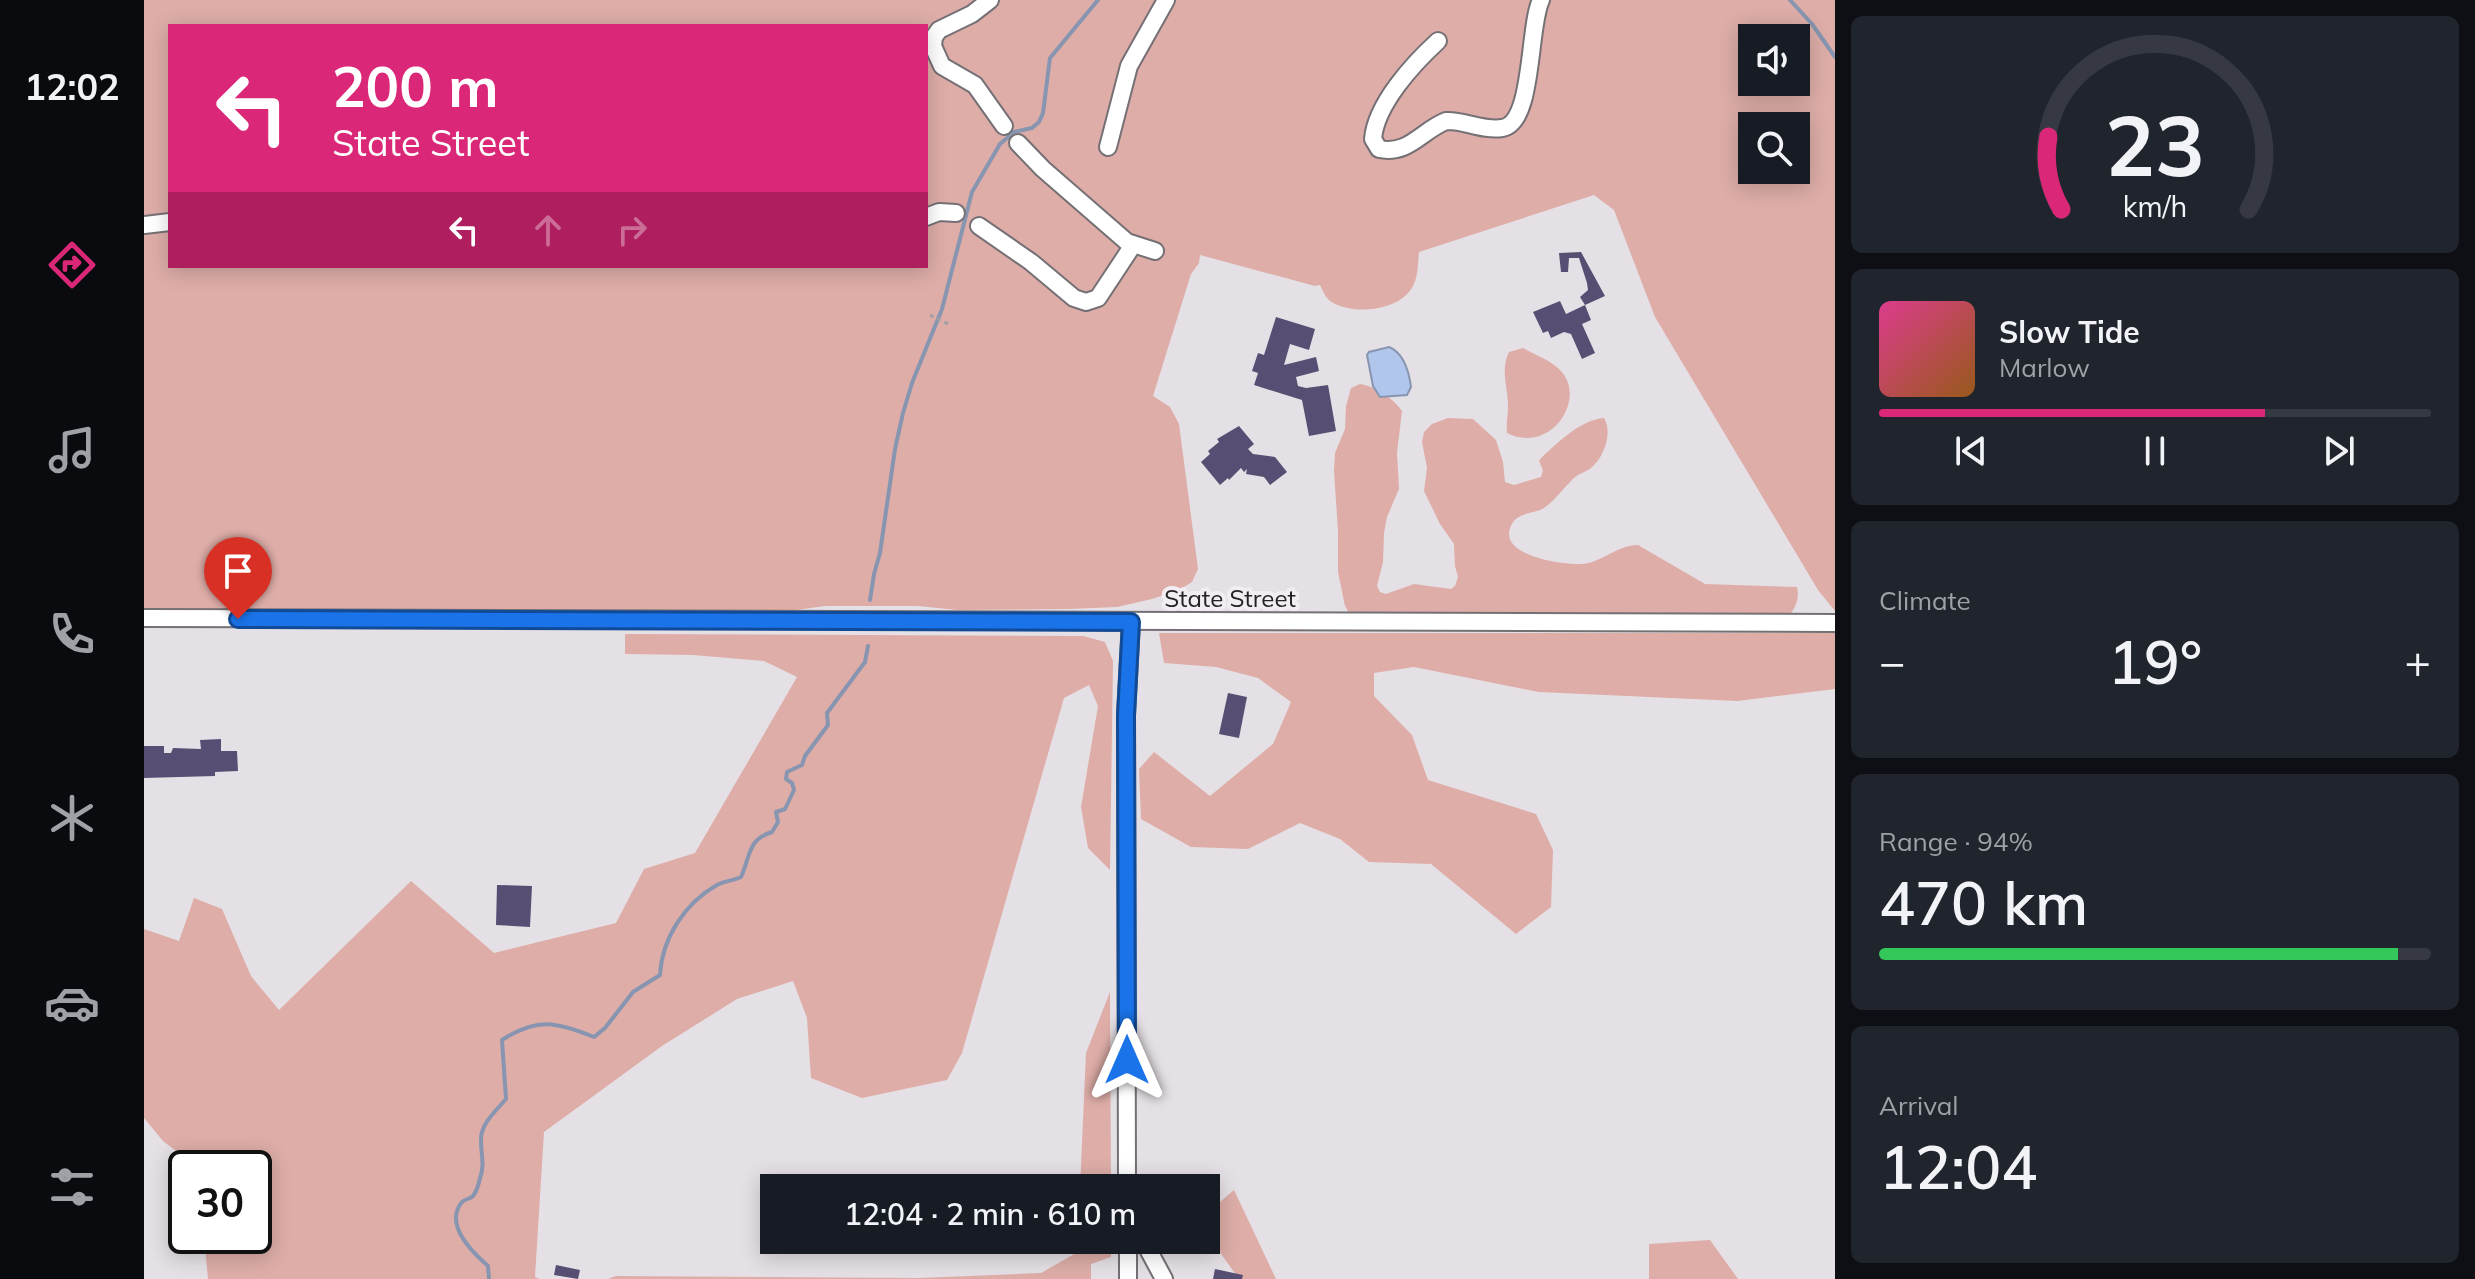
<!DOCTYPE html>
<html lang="en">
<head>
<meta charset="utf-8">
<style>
	:root { --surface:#171b24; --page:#20242c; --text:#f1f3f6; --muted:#9ea1a6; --line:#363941; --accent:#db2777 }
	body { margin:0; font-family:Mulish,sans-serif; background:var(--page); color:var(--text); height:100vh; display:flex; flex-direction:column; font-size:30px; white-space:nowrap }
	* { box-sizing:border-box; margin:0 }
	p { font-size:26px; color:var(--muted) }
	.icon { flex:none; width:44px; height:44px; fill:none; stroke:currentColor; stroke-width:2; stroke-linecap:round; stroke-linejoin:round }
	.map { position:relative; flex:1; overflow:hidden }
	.drawer { display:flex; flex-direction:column; gap:16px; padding:16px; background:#0d0f14; width:640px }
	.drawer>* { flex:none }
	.hud { position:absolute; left:24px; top:24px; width:760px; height:244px; border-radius:0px; box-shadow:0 4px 20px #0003; background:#db2777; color:#fff; overflow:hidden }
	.tools { position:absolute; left:1594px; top:24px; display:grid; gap:16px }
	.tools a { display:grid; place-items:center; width:72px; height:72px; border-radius:0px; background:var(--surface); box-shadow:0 4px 20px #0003; font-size:40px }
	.speed { position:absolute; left:24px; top:1150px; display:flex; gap:16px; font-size:40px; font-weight:700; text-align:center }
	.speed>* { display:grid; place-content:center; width:104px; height:104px; border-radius:50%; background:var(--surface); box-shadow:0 4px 20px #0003; line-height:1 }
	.speed .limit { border:4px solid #111; border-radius:12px; background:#fff; color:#111 }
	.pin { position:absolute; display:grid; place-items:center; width:68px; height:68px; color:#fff; margin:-82px -34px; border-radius:50% 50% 50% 0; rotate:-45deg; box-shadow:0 0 8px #0007 }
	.pin .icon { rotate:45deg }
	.me { position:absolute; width:88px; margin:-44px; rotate:0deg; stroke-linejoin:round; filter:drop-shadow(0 0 6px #0008) }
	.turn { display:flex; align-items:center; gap:28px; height:168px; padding:0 32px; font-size:36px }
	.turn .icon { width:104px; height:104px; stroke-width:2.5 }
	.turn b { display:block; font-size:56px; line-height:68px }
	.lanes { display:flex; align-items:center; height:76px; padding:0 32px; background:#0003; justify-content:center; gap:40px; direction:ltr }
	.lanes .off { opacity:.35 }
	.big { font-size:60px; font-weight:600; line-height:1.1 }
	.drawer .card { flex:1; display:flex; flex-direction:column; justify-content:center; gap:12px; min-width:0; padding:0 28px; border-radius:12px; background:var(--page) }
	.drawer .dial { align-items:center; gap:0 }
	.dial svg { height:208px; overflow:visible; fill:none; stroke:var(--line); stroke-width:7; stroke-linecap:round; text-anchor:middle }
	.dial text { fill:var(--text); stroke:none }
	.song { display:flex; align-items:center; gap:24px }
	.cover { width:96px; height:96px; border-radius:12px; background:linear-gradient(135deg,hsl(330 70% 55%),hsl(30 70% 35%)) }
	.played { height:8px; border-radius:4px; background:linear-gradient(90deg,var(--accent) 70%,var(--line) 70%) }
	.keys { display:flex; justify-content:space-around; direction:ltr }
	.heat { display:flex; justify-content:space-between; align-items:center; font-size:44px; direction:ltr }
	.charge { height:12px; border-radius:6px; background:linear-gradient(90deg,#34c759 94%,var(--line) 0) }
	.trip { position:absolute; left:616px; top:1174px; width:460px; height:80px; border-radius:0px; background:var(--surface); box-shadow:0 4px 20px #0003; font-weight:600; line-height:80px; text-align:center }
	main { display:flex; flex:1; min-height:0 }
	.menu { display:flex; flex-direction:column; width:144px; justify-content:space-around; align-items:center; background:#090b0e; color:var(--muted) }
	.menu .icon { width:56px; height:56px }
	.menu .current { color:var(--accent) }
	.menu b { font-size:36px; color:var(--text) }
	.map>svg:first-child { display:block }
	.green { fill:#deada8; fill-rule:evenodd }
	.water { fill:#b1c6ec; stroke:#8795b0; stroke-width:2 }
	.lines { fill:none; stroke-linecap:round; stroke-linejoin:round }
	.stream { stroke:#8795b0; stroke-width:4 }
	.building { fill:#564f73 }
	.minor-casing { stroke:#757075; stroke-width:20 }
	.path { stroke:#a29fa2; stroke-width:3; stroke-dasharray:4 4; stroke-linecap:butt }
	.minor { stroke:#fff; stroke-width:16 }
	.route-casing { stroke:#114b97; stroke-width:20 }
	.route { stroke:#1a73e8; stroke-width:14 }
	.labels { text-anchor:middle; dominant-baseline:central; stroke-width:8; stroke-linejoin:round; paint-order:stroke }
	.street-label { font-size:24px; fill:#242224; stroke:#f2edf3 }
</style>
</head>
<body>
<main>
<nav class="menu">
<b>12:02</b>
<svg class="icon current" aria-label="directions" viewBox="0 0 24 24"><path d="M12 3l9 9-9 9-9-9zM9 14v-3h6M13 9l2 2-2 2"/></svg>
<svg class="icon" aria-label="music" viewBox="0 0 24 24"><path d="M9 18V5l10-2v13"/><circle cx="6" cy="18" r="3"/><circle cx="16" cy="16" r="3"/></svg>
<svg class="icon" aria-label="phone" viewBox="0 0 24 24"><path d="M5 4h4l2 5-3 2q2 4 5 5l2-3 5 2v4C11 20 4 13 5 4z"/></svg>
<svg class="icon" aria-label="climate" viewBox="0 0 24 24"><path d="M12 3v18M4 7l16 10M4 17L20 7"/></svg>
<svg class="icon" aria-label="car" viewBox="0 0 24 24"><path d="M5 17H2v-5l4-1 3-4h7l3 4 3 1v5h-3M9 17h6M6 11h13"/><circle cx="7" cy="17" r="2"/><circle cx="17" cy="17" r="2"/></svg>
<svg class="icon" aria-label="filters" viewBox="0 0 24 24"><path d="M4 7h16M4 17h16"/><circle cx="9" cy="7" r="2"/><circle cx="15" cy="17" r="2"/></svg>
</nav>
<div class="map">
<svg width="1691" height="1279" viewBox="0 0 1691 1279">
	<rect width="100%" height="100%" fill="#e5e0e5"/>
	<g class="green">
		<path d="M0,0h1691v611l-17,-21 -163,-273 -41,-107 -20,-15 -175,57c-1,10 -1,23 -5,32 -11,26 -56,31 -79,20 -9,-4 -11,-11 -15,-19l-5,1 -115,-31 -1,8 -8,11 -38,122 17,11 9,17 19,145 -6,13 -13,8 -27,9 -35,8 -48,2 -112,1 -39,-4h-93l-36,5 -137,2 -508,-1zM26,26h756v240h-756zM1608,38h44v44h-44zM1608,126h44v44h-44z"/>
		<path d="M1379,348c12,7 29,13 38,23 26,28 -10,84 -54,62 -1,-9 1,-18 1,-27 0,-19 -8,-36 1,-54z"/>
		<path d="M1216,384c15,2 34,15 42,27l-5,42 2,36 -12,28 -3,16 -1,29 -6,24 3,6 6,2 28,-10 37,5 4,-3 3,-9 -3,-11 -1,-22 -14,-20 -16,-33 3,-23 -5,-26 2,-10 8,-8 16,-6 25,1 23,21 7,22 2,20 9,3 27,-8 2,-7 -4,-9 3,-4c17,-15 38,-37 62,-39 9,15 0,39 -13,50 -5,4 -11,5 -16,9 -11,10 -19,23 -31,31 -10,6 -26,4 -32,16 -18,31 50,41 68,40 21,0 36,-19 58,-19l67,39 92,3c3,11 -2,24 -11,31l-429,-2 -8,-3 -4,-7 -7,-34v-41l-4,-60 1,-18 10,-24 1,-23 5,-18z"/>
		<polygon points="1015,633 1691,633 1691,689 1593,701 1395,692 1270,667 1230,673 1230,696 1268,735 1284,780 1392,814 1409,850 1407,907 1372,934 1287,864 1225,862 1196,839 1156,823 1104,849 1047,847 997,819 995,769 1010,752 1066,796 1129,744 1147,702 1114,678 1072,667 1020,663"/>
		<polygon points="481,634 939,636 961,642 969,661 966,870 944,848 937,807 954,706 945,685 920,698 818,1053 803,1080 718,1098 667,1078 663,1018 649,981 593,999 518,1046 400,1132 391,1277 395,1279 64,1279 60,1236 110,1236 110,1168 54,1168 19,1141 0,1118 0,929 35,941 50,898 78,909 107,976 135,1010 267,881 350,953 472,923 500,869 551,853 653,677 620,661 549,655 481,654"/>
		<polygon points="966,992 967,1188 936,1188 942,1053"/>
		<polygon points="1090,1190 1132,1279 1095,1279 1062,1233 1062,1214"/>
		<polygon points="933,1240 967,1240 967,1257 947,1264 947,1279 464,1279 472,1276 775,1278 897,1273 932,1253"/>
		<polygon points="1566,1240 1594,1279 1505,1279 1505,1244"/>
	</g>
	<path class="water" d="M1245,347c15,6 20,25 22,40l-4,8 -27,2 -7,-11 -6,-31 2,-3z"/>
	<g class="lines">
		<g class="stream">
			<polyline points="1646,0 1668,24 1691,57"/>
			<polyline points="726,600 730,574 736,553 751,449 759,413 768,383 798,309 828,192 856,144 870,132 888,128 895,122 899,113 906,58 954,0"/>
			<path d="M345,1279l-1,-13c-15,-13 -45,-41 -26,-64 3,-3 8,-3 11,-6 3,-4 6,-13 7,-18 5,-13 1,-24 1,-37 -1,-17 15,-30 25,-42l-4,-59c35,-23 55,-18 92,-3l11,-9 28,-36 27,-17c2,-37 25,-72 57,-90 7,-4 16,-4 24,-8 10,-22 6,-37 31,-45l6,-10 -2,-10 9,-3 9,-19 -2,-7 -6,-4 1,-7 15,-7 3,-9 23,-31 -1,-12 38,-51 3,-16"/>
		</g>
	</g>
	<g class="building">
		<polygon points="1437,252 1461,296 1441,305 1436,297 1444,290 1443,283 1435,258 1425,258 1424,272 1417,272 1415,253"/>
		<polygon points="1416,301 1422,314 1441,305 1447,320 1438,324 1451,353 1438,359 1427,334 1420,332 1407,338 1404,331 1399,333 1389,312"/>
		<polygon points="1132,317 1171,329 1165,350 1146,344 1140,365 1172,357 1175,371 1152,377 1154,386 1162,388 1184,385 1192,431 1165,436 1158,400 1110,385 1114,373 1108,371 1114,353 1120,355"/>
		<polygon points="1095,426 1110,444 1104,449 1109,454 1131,457 1143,472 1126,485 1120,477 1102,474 1103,469 1100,472 1097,468 1085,480 1084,478 1076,485 1057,462 1066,454 1064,451 1075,442 1073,439"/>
		<polygon points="1084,693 1103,697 1095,738 1075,734"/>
		<polygon points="77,739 77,751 93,751 94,771 71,772 71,776 0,778 0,746 20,746 20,753 27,753 29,748 57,749 56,740"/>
		<polygon points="353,885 388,886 386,927 352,925"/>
		<polygon points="412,1265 436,1270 434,1279 410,1275"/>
		<polygon points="1071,1269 1099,1275 1098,1279 1069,1279"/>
	</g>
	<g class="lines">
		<defs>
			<g id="minor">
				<polyline points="846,0 828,14 795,30 790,37 789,46 798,66 831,85 860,126"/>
				<path d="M1294,41c-25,23 -62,63 -65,98l6,10c30,6 42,-18 67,-28 18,-1 37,10 56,7 32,-4 26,-102 39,-128"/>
				<polyline points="874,143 899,169 983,242 1011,251"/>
				<polyline points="964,147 985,66 1022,0"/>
				<polyline points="782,217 795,212 812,213"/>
				<polyline points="0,225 26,222"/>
				<polyline points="835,226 887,262 930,298 942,302 954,298 989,245"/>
				<polyline points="0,618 1691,623"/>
				<polyline points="983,1188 982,715 987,622"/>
				<polyline points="984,1240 984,1279"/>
				<polyline points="999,1240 1020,1279"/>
			</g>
		</defs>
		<use href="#minor" class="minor-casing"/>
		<polyline class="path" points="786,315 804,324"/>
		<use href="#minor" class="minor"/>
	</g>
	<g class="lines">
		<defs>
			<polyline id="route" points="94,619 987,622 982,715 983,1060"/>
		</defs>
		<use href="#route" class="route-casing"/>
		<use href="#route" class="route"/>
	</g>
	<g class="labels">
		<g class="street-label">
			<text x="1086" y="598">State Street</text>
		</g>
	</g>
</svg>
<div class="tools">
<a><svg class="icon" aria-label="sound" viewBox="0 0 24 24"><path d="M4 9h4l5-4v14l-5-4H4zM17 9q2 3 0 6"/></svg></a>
<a><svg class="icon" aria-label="search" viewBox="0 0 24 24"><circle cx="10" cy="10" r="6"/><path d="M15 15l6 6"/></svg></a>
</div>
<div class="speed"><div class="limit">30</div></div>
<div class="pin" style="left:94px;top:619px;background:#d93025"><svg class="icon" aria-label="arrive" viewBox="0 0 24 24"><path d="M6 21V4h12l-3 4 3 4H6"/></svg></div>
<svg class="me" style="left:983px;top:1060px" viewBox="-20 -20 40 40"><path d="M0-17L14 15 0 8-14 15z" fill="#1a73e8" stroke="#fff" stroke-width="4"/></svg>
<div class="trip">12:04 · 2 min · 610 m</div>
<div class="hud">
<div class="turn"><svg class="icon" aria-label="left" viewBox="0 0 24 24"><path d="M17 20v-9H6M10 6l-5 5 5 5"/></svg><div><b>200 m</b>State Street</div></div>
<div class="lanes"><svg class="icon" aria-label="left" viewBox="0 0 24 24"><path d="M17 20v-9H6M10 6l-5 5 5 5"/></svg><svg class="icon off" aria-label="ahead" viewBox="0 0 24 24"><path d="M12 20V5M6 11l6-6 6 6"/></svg><svg class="icon off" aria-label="right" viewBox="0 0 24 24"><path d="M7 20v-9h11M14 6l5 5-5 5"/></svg></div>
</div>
</div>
<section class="drawer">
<div class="card dial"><svg viewBox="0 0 100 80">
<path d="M14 69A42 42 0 1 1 86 69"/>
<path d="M14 69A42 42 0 0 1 9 41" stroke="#db2777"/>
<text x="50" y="56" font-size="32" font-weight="700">23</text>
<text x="50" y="72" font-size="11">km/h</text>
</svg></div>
<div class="card">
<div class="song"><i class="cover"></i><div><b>Slow Tide</b><p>Marlow</p></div></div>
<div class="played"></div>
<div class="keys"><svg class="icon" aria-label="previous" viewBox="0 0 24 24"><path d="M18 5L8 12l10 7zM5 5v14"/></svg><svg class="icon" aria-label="pause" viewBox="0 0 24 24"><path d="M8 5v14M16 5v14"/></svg><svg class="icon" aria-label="next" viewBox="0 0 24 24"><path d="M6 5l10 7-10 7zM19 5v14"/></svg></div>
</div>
<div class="card"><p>Climate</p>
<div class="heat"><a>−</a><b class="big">19°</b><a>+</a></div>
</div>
<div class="card"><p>Range · 94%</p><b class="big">470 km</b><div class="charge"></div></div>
<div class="card"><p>Arrival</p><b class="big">12:04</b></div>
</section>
</main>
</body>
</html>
